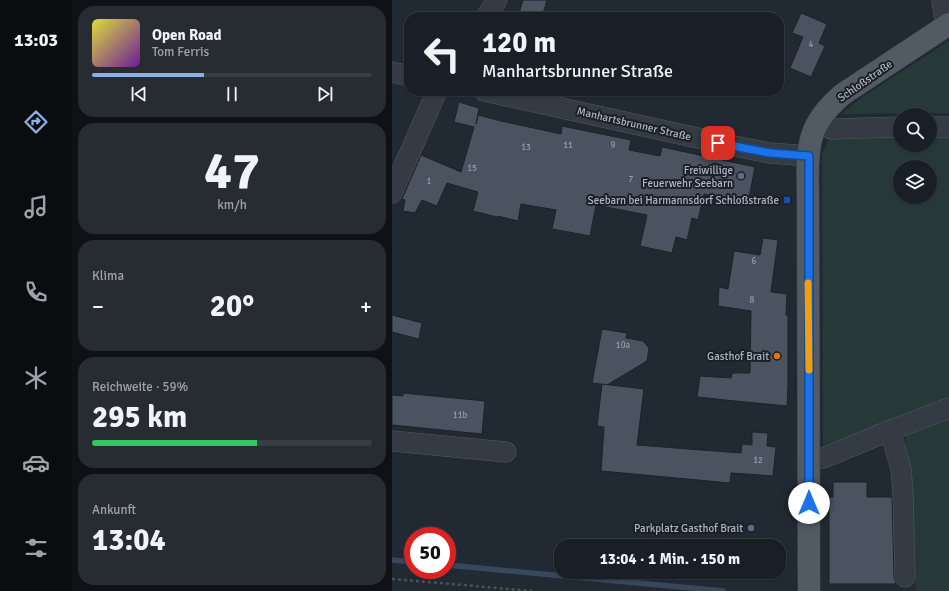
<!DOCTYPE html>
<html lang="de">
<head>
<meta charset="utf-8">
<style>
	:root { --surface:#191f26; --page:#262c32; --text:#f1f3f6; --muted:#9fa2a7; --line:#373d43; --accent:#8bb0e9 }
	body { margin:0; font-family:Signika,sans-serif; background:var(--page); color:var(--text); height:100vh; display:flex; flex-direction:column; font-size:15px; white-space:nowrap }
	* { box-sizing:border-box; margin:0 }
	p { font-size:13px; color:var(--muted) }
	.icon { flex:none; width:22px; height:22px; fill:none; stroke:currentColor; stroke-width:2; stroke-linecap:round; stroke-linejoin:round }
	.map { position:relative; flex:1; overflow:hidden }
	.side { display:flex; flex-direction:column; gap:6px; padding:6px; background:#0e1115; width:320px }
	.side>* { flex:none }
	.guide { position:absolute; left:12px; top:12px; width:380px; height:84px; border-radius:16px; box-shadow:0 1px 3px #0004,0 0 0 1px var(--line); background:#191f26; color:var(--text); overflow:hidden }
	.fabs { position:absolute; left:501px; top:108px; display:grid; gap:8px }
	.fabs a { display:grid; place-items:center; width:44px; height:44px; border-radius:50%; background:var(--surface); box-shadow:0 1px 3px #0004,0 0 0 1px var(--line); font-size:20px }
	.speed { position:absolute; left:12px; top:527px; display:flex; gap:8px; font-size:20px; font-weight:700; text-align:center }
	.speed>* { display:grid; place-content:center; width:52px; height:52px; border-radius:50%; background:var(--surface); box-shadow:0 1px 3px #0004,0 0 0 1px var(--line); line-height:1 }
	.speed .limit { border:6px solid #d22; background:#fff; color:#111 }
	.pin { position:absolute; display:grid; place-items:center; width:34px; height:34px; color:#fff; margin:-17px; border-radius:8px; box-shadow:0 2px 6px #0006 }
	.me { position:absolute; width:44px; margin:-22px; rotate:0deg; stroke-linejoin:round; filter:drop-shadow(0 0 3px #0008) }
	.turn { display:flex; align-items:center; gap:14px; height:84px; padding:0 12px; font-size:18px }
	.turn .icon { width:52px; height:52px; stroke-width:2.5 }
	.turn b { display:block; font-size:28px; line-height:34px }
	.big { font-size:30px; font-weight:700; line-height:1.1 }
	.side .tile { flex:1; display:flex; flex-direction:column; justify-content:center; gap:6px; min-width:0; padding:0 14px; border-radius:16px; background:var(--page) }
	.side .dial { align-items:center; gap:0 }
	.dial b { font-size:52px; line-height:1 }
	.song { display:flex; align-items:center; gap:12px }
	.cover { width:48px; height:48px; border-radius:6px; background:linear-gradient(135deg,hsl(60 70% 55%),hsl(280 70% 35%)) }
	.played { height:4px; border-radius:2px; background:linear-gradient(90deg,var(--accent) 40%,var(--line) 40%) }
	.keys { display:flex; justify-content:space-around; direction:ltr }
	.heat { display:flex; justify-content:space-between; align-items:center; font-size:22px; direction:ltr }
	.charge { height:6px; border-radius:3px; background:linear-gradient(90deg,#34c759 59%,var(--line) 0) }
	.trip { position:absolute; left:162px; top:539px; width:232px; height:40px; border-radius:16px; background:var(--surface); box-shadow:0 1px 3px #0004,0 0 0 1px var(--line); font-weight:700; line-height:40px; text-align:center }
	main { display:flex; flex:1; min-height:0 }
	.tabs { display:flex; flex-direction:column; width:72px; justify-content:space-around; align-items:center; background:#0a0c0f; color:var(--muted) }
	.tabs .icon { width:28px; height:28px }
	.tabs .on { color:var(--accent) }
	.tabs b { font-size:18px; color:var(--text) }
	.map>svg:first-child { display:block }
	.green { fill:#273838; fill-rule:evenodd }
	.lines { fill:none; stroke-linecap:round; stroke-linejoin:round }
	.stream { stroke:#39475b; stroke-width:5.5 }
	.building { fill:#4a535f; stroke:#1c222a }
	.minor-casing { stroke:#525962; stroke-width:21 }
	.major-casing { stroke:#3e444d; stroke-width:23 }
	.path { stroke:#455456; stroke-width:2.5; stroke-dasharray:3 3; stroke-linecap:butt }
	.minor { stroke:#343b44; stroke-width:20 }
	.major { stroke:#525a64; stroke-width:22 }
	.route-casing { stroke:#114b97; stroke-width:10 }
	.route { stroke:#1a73e8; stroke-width:7 }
	.slow { stroke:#f59e0b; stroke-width:7 }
	.service-dot { fill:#5c6f8a; stroke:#1a2028; stroke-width:1.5 }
	.transit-dot { fill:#1a4fb4; stroke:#1a2028; stroke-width:1.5 }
	.food-dot { fill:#e8710a; stroke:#1a2028; stroke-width:1.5 }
	.labels { text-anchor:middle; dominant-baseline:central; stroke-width:4; stroke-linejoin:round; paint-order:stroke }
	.number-label { font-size:9px; fill:#969da8 }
	.street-label { font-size:11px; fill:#afb6c1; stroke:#1a2028 }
	.poi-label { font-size:11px; fill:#afb6c1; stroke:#1a2028; text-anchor:end }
</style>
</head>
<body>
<main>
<nav class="tabs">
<b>13:03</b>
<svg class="icon on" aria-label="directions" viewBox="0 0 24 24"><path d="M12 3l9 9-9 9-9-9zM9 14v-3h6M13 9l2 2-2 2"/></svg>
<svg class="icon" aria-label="music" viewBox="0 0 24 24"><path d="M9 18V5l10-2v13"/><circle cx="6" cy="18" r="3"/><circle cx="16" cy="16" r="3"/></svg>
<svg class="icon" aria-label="phone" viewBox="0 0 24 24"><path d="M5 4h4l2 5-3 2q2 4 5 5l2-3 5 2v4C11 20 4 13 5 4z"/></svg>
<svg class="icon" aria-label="climate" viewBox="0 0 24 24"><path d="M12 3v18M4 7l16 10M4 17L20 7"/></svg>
<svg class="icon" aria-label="car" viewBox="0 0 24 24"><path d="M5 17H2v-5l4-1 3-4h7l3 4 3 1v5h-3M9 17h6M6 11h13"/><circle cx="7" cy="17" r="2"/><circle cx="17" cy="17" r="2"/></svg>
<svg class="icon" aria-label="filters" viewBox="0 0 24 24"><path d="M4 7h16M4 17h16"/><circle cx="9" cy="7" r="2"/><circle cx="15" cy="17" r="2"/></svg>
</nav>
<section class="side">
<div class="tile">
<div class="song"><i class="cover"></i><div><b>Open Road</b><p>Tom Ferris</p></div></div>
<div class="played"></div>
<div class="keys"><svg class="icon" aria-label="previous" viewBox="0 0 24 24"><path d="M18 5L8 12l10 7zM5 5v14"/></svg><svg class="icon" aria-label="pause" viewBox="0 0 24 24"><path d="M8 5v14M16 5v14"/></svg><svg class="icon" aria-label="next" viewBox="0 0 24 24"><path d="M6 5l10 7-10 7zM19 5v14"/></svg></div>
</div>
<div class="tile dial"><b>47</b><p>km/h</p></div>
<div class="tile"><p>Klima</p>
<div class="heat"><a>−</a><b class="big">20°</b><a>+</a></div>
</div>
<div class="tile"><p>Reichweite · 59%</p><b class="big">295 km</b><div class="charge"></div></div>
<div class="tile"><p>Ankunft</p><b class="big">13:04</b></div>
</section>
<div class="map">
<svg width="557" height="591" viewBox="0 0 557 591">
	<rect width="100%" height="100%" fill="#212933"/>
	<g class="green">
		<polygon points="557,41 557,113 449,114 472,96"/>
		<path d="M538,136h19v265l-126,49 -1,-296 8,-17h70v8h30zM508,167h30v30h-30z"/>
		<polygon points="557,416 557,591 524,591 513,432"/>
	</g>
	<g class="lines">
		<g class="stream">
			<polyline points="0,560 21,562"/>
			<polyline points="55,565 331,591"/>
		</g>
	</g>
	<g class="building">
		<polygon points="131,0 155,0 150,17 126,17"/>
		<polygon points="409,13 435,24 427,43 433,46 419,77 398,68 411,37 400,33"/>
		<polygon points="67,102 87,108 84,124 86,115 109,121 169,134 170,126 239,140 237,150 268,156 270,147 363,167 356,203 312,194 306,220 300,218 295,240 284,237 280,253 248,246 255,215 204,205 198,236 160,229 164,210 129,204 126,221 106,216 105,217 81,211 86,192 55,183 45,206 30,200 23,213 11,211 13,200 10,199 29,155 69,172 82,127 62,122"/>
		<polygon points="371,238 386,240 379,292 395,294 394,315 396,315 396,387 395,406 353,402 305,397 308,376 339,378 340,373 358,373 359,311 326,306 327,287 336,289 342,251 368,255"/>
		<polygon points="0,315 30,323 27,339 0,332"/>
		<polygon points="210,329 235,333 234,338 251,341 257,348 255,361 215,385 200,383"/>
		<polygon points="210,384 252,389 245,445 349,453 350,444 360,445 360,432 376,433 375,446 384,447 381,476 339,473 338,483 209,471 212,427 205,426"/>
		<polygon points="11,393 93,401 90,434 0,425 0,395 11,396"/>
		<polygon points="441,482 475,482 475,497 500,497 502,577 504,584 437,584 437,497 441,497"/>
	</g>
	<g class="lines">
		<defs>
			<g id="minor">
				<polyline points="550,0 552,15 556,25"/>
				<polyline points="94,17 105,0"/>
				<polyline points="0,72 17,76"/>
				<polyline points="92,91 342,146 378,153 417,156"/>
				<polyline points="538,127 557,127"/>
				<polyline points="439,129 508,127"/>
				<polyline points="0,193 45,91"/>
				<polyline points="498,430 509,469 511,493 513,577"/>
				<polyline points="0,441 114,452"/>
				<polyline points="417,459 431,458 439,455 489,434 557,408"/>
			</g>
			<path id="major" d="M417,591l-1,-392c0,-19 -2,-45 4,-63 5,-17 18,-31 31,-42l106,-70"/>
		</defs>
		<use href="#minor" class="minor-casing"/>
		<use href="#major" class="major-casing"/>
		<polyline class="path" points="0,579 141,591"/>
		<use href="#minor" class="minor"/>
		<use href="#major" class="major"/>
	</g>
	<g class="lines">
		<defs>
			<polyline id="route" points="326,143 378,153 417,156 417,503"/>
		</defs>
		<use href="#route" class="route-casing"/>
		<use href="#route" class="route"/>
		<polyline class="slow" points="416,283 417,370"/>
	</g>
	<g class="service-dot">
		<circle cx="349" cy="176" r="4"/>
		<circle cx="359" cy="528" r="4"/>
	</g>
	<rect class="transit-dot" x="391" y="196" width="8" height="8" rx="2"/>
	<circle class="food-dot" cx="385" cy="356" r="4"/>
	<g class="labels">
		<g class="number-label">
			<text x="419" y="44">4</text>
			<text x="176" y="145">11</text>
			<text x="221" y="145">9</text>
			<text x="134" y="147">13</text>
			<text x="80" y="168">15</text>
			<text x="239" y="179">7</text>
			<text x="37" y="181">1</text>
			<text x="362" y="261">6</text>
			<text x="360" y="300">8</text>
			<text x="231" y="345">10a</text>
			<text x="68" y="415">11b</text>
			<text x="366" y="460">12</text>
		</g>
		<g class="street-label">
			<text transform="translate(473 81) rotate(-35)">Schloßstraße</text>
			<text transform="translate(242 124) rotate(13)">Manhartsbrunner Straße</text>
		</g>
		<g class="poi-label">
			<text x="341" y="170">Freiwillige<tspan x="341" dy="13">Feuerwehr Seebarn</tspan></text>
			<text x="387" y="200">Seebarn bei Harmannsdorf Schloßstraße</text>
			<text x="377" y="356">Gasthof Brait</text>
			<text x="351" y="528">Parkplatz Gasthof Brait</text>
		</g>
	</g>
</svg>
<div class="fabs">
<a><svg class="icon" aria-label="search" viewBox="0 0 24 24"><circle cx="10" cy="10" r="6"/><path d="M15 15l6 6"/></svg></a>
<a><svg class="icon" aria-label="layers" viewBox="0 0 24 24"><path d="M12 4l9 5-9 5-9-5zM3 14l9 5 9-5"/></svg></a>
</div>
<div class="speed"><div class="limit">50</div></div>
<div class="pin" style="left:326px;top:143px;background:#d93025"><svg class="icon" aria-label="arrive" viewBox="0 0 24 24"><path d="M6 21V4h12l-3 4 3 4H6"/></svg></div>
<svg class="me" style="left:417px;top:503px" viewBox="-20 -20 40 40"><circle r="19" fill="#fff"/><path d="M0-13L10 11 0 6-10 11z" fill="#1a73e8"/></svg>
<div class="trip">13:04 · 1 Min. · 150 m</div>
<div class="guide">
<div class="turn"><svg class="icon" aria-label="left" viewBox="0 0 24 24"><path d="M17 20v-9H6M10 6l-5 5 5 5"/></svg><div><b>120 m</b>Manhartsbrunner Straße</div></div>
</div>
</div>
</main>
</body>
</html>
